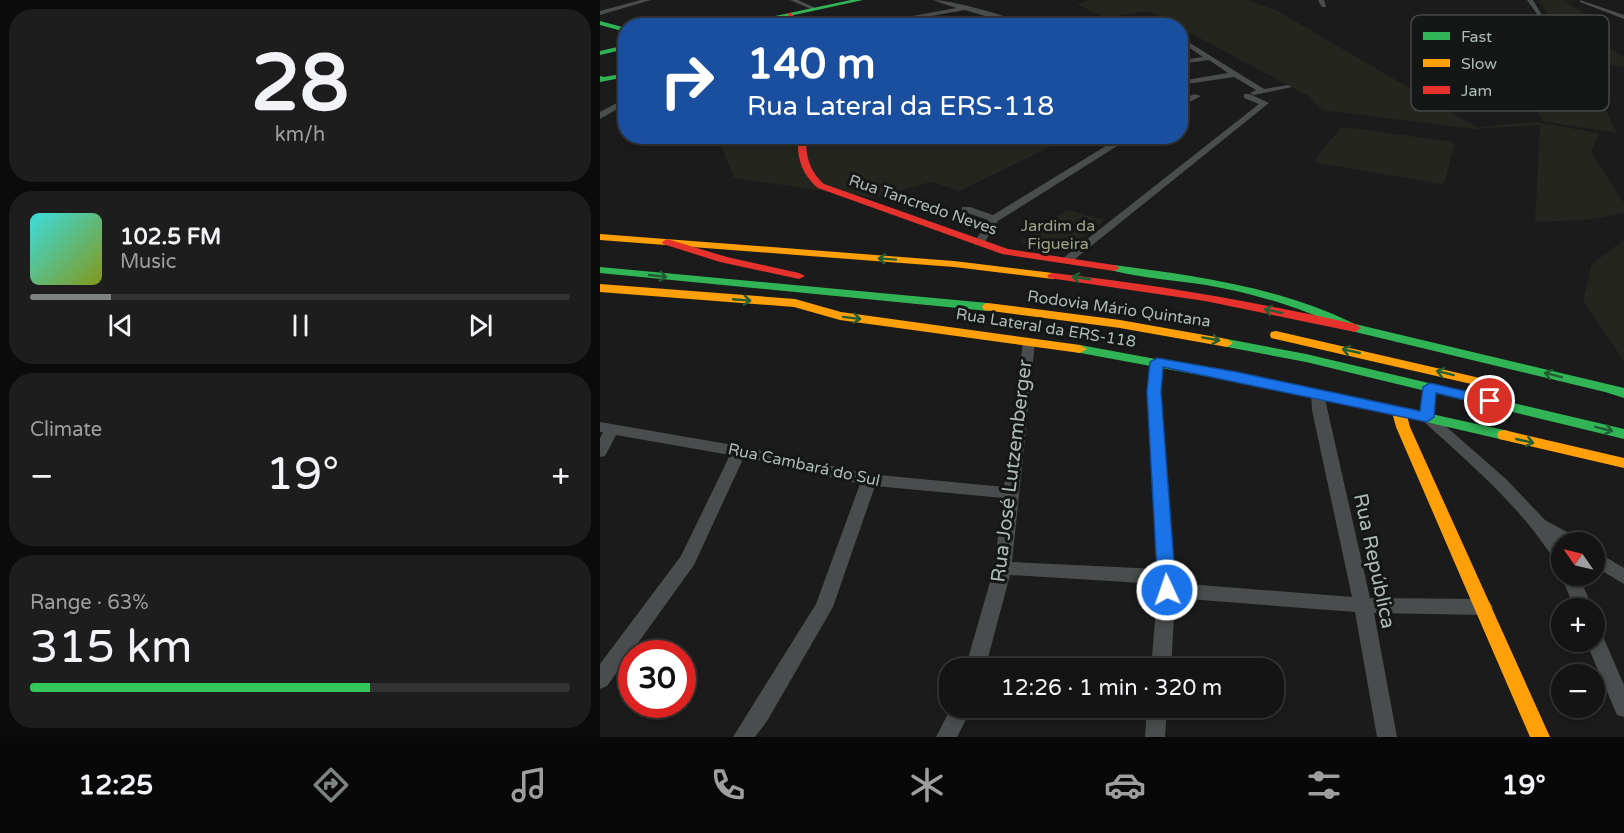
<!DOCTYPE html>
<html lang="en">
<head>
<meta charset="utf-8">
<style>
	:root { --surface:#141414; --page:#1d1d1d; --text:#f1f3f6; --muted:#9d9ea0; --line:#333334; --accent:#7b8281 }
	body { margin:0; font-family:"Varela Round",sans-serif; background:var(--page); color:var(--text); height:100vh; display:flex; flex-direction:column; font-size:22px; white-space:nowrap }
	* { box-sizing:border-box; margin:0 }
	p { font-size:20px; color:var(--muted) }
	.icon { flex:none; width:33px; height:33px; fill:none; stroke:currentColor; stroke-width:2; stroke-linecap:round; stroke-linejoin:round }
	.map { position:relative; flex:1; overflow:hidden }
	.details { display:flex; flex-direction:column; gap:9px; padding:9px; background:#0b0b0b; width:600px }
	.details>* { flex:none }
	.top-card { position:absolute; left:18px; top:18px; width:570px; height:126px; border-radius:24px; box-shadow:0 3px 9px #0003,0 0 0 2px var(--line); background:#1a4fa0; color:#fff; overflow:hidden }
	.needle { width:39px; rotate:304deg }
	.buttons { position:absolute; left:951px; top:532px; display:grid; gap:12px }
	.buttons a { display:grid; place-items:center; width:54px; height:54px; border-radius:50%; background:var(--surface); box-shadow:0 3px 9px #0003,0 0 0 2px var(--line); font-size:30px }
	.speed { position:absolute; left:18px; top:640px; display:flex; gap:12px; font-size:30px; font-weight:700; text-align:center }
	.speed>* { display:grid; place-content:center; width:78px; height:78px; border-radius:50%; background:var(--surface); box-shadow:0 3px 9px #0003,0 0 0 2px var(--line); line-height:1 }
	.speed .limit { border:9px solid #d22; background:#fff; color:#111 }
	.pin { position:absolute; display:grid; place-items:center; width:51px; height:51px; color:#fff; margin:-26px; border:3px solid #fff; border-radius:50%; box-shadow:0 2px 6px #0007 }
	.me { position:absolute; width:66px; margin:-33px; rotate:357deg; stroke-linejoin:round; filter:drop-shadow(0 0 4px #0008) }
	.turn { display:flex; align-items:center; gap:21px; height:126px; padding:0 30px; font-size:27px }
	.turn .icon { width:78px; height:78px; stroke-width:2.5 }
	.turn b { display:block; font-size:42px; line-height:51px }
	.big { font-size:45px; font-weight:600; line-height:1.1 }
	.details .widget { flex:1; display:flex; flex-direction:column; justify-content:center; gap:9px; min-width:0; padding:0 21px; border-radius:24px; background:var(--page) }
	.details .dial { align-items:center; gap:0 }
	.dial b { font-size:78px; line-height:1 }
	.song { display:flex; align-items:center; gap:18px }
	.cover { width:72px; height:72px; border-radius:9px; background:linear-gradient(135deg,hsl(180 70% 55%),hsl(70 70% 35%)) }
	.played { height:6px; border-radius:3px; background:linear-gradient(90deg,var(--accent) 15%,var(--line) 15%) }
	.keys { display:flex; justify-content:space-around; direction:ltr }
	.heat { display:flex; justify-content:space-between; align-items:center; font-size:33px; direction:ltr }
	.charge { height:9px; border-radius:4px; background:linear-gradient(90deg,#34c759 63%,var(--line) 0) }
	.trip { position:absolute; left:339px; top:658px; width:345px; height:60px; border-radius:24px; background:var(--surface); box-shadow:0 3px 9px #0003,0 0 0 2px var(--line); font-weight:600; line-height:60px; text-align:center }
	.dock { display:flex; height:96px; justify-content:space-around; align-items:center; background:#080808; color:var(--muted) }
	.dock .icon { width:42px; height:42px }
	.dock .active { color:var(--accent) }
	.dock b { font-size:27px; color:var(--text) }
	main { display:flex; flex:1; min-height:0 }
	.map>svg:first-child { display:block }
	.green { fill:#24251f }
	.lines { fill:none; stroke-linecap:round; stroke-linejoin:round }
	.street { fill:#4a4d4d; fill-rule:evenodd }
	.fast { fill:#30b455; fill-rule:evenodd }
	.slow { fill:#ff9f0a; fill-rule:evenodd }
	.jam { fill:#e5322d; fill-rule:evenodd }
	.oneway { stroke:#215e33 }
	.route { fill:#1a73e8; stroke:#114b97; stroke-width:1.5 }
	.labels { text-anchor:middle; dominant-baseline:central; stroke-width:6; stroke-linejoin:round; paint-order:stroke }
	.street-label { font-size:16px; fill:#aebab8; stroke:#151717 }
	.park-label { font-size:16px; fill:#9ea387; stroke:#151717 }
	.near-street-label { font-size:20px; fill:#aebab8; stroke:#151717 }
	.key { fill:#151717; stroke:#434847; stroke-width:1.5 }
	.key-label { font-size:16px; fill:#aebab8 }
</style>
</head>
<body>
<main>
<section class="details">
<div class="widget dial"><b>28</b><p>km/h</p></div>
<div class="widget">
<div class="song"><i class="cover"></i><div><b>102.5 FM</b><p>Music</p></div></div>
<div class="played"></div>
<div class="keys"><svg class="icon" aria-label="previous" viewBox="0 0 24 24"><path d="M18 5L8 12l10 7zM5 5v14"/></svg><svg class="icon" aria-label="pause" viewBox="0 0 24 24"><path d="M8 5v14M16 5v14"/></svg><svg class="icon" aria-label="next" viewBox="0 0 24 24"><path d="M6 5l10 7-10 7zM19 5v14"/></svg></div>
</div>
<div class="widget"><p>Climate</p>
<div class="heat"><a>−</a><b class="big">19°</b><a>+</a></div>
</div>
<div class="widget"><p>Range · 63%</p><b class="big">315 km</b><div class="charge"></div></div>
</section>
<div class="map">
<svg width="1024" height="737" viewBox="0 0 1024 737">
	<rect width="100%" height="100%" fill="#1b1b1b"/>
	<g class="green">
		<polygon points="491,0 646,0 676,10 876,127 935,122 999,133 991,152 1024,203 1024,213 986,220 935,222 940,125 874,129 722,110 708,96 581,28 580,26 576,25 549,11 506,18 477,4"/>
		<polygon points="938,0 983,0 964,1 985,14 975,14 973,18 958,30 966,42 1000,42 1024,57 1024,67 993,61 960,59 968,86 1000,99 1017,133 942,121 922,64 853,28 953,21"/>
		<polygon points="741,127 855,142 845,181 840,184 713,162"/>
		<polygon points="118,137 470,137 360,191 331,182 274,198 134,178"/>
		<polygon points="467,210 505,220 463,253 420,242"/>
		<polygon points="1024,240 1024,361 983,301 992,264"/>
	</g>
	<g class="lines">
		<g class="street">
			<polygon points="41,0 51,0 0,15 0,11"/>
			<polygon points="190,0 198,0 218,9 213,10"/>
			<path d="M333,0c19,0 79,17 97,26h-12l-53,-16 -90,16h-17l98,-18z"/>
			<polygon points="718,0 724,0 726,7 722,7"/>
			<polygon points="927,0 933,0 943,17 939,17"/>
			<polygon points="980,0 1024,15 1024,19 980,2"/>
			<polygon points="570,22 572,25 556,26 557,25"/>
			<polygon points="580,40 585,40 664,89 688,85 692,87 654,95 650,93 656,90 634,77 580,85 580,81 628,73 609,60 580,64 580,60 603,57 581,42"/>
			<polygon points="594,94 601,96 580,107 580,101"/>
			<polygon points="644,94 650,94 669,103 470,263 462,263 462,259 659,104 644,98"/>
			<polygon points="26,98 26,104 0,119 0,112"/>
			<polygon points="522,136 533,136 398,221 383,245 375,245 374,243 388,220 362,211 362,207 370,207 393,215"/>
			<polygon points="429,338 435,342 412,562 558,569 547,392 550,362 557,358 564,362 561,392 575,583 752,597 712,410 711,393 713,390 723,390 770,598 884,599 890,602 893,607 890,612 884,615 774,613 797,737 777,737 755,612 575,598 571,669 551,669 558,584 410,575 385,669 365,669 394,568 403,498 275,486 233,607 167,721 155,737 133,737 216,604 260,484 144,457 94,565 7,686 0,689 0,664 81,556 130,455 16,435 5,456 0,457 0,438 3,432 0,432 0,422 139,446 269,474 404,487 423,342"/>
			<path d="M830,383l7,4 -3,29 72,63 39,41 33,18 2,5h-18v22l-6,-2c-35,-57 -85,-98 -134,-143l-2,-3 3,-30z"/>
			<polygon points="994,550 1024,568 1024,584 994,566"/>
			<polygon points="961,576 979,576 993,609 975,609"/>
			<polygon points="994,630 1001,632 1024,685 1024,717 1017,715 986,642 994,642"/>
			<polygon points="351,708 372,708 357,737 336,737"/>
			<polygon points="547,708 567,708 565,737 545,737"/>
		</g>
		<g class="fast">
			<polygon points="251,0 263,0 143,26 128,26"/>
			<polygon points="0,21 26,28 26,32 0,25"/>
			<polygon points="26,45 26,49 0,55 0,51"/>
			<polygon points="26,73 26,77 0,82 0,76 4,77"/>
			<path d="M514,265c83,11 165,22 241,59l269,64v10l-19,-6 -258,-62c-46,-23 -91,-36 -141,-45 -32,-5 -65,-7 -96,-15l-2,-2z"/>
			<polygon points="0,267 388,303 394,307 388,311 0,273"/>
			<polygon points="627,339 706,354 1024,429 1024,439 706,362 622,346 621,343"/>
			<polygon points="480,345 718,389 904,430 909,431 911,435 909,439 904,440 718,397 475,352 473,349 475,346"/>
		</g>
		<g class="slow">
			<polygon points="0,234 354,261 453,273 459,276 453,279 354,267 0,240"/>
			<polygon points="0,284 195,299 241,312 480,345 487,349 480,353 240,320 194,307 0,292"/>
			<polygon points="388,303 520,320 627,339 633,343 627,347 520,328 384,310 382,307 384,304"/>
			<polygon points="676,331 893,381 900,385 893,389 671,338 670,335 671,332"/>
			<polygon points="799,407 806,412 810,427 950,737 930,737 796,427 792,412"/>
			<polygon points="904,430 1024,458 1024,468 899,439 897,435 899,431"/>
		</g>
		<g class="jam">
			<polygon points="187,13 191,13 202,26 195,26"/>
			<path d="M198,136h8c0,21 3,34 18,48l184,65 106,16 6,3 -6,3 -112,-17 -184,-66c-17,-15 -21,-30 -20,-52z"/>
			<polygon points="67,239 127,257 199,273 205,276 199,279 120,262 63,244 62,242"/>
			<path d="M453,273c102,11 202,29 302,51l6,4 -6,4 -150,-31 -156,-23 -2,-2 2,-2z"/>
		</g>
	</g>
	<defs><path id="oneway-shaft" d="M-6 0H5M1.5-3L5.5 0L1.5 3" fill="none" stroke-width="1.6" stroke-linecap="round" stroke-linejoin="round" transform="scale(1.5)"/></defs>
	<g class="oneway">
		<use href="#oneway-shaft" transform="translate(287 259) rotate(-176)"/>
		<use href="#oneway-shaft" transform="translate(58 276) rotate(6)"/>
		<use href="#oneway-shaft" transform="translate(481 278) rotate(-172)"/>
		<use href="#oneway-shaft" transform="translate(142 300) rotate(5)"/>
		<use href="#oneway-shaft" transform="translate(673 311) rotate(-168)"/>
		<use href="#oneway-shaft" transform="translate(252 318) rotate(7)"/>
		<use href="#oneway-shaft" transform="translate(611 339) rotate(10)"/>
		<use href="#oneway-shaft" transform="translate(751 351) rotate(-167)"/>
		<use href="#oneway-shaft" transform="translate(845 373) rotate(-166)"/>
		<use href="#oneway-shaft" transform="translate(953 375) rotate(-166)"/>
		<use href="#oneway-shaft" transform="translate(1004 429) rotate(14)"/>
		<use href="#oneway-shaft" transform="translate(925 441) rotate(13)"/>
	</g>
	<polygon class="route" points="557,358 637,372 820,411 823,387 830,383 895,398 897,401 890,406 836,393 834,417 827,422 563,367 561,392 576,590 574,596 567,598 561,596 558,590 547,392 550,362"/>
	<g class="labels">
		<g class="street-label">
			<text transform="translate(323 205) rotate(19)">Rua Tancredo Neves</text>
			<text transform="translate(519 309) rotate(8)">Rodovia Mário Quintana</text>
			<text transform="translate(446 328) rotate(9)">Rua Lateral da ERS-118</text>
			<text transform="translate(204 465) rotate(12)">Rua Cambará do Sul</text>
		</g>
		<g class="park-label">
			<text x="458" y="226">Jardim da<tspan x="458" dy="18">Figueira</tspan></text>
		</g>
		<g class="near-street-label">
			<text transform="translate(412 471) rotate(-83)">Rua José Lutzemberger</text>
			<text transform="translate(774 561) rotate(78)">Rua República</text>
		</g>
	</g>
	<rect x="811" y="15" width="198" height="96" rx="9" class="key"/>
	<rect x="823" y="32" width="27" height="8" fill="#30b455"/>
	<rect x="823" y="59" width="27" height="8" fill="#ff9f0a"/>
	<rect x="823" y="86" width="27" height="8" fill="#e5322d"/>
	<g class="key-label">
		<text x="861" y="42">Fast</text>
		<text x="861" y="69">Slow</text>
		<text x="861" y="96">Jam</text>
	</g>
</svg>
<div class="buttons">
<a><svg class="needle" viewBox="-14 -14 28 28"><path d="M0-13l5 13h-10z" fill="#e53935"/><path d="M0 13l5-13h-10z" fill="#9d9ea0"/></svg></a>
<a>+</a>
<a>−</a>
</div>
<div class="speed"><div class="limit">30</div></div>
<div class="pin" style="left:890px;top:401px;background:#d93025"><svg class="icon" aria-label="arrive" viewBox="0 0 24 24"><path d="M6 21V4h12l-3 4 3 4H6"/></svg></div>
<svg class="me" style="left:567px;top:590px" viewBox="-20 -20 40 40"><circle r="17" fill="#1a73e8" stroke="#fff" stroke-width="3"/><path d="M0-11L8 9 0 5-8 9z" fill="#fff"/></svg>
<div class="trip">12:26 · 1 min · 320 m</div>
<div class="top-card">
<div class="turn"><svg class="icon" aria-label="right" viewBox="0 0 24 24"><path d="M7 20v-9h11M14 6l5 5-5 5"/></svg><div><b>140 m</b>Rua Lateral da ERS-118</div></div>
</div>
</div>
</main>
<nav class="dock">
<b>12:25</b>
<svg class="icon active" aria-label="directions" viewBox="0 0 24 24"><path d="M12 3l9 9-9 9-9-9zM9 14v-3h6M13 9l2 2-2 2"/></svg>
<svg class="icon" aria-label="music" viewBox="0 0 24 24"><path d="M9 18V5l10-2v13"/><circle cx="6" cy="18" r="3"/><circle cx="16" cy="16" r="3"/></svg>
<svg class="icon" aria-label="phone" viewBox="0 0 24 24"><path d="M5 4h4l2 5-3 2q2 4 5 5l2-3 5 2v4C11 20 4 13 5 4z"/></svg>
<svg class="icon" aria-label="climate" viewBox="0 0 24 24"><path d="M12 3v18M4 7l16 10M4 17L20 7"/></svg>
<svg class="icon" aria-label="car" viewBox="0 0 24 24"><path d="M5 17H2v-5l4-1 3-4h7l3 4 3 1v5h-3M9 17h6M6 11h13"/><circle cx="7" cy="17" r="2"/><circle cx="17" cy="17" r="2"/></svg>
<svg class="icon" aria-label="filters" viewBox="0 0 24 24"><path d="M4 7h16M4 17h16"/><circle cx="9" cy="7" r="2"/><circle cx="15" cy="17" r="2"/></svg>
<b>19°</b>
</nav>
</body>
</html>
